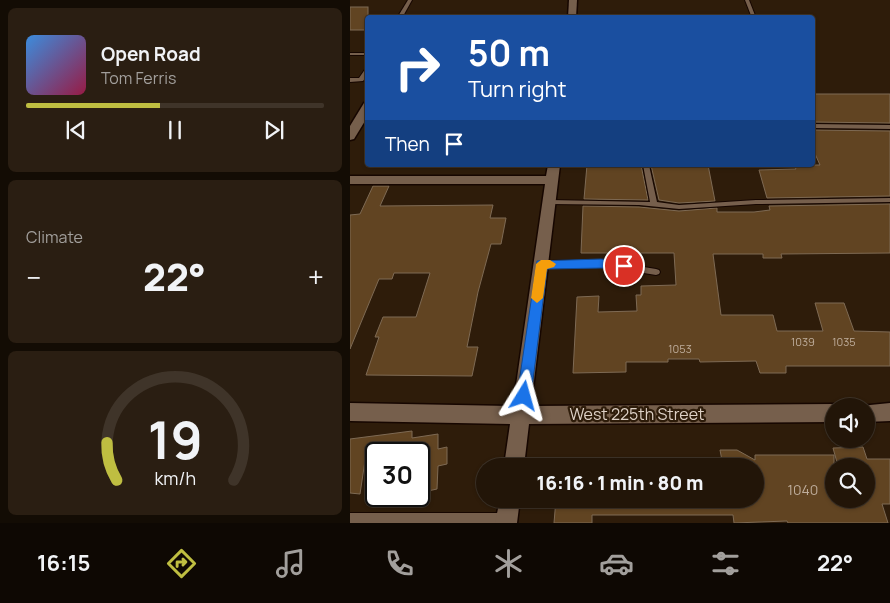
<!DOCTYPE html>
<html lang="en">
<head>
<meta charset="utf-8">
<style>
	:root { --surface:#221508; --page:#2a1e12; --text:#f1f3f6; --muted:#a29f9c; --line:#3f3429; --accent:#bfbe41 }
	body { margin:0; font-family:Manrope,sans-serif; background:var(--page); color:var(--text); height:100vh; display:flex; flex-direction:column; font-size:19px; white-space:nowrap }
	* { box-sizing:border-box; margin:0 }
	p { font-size:16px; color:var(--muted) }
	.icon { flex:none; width:28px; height:28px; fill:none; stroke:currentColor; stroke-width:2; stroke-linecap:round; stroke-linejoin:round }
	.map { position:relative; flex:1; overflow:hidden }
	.panel { display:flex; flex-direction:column; gap:8px; padding:8px; background:#130c04; width:350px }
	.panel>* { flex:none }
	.top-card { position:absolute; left:15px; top:15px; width:450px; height:152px; border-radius:5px; box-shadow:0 1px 4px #0004,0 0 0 1px var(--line); background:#1a4fa0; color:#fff; overflow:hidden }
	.buttons { position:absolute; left:475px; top:398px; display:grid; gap:10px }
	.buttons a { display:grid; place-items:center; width:50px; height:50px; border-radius:50%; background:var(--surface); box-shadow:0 1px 4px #0004,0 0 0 1px var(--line); font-size:25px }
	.speed { position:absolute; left:15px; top:442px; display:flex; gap:10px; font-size:25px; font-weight:700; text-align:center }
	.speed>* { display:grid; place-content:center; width:65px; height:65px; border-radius:50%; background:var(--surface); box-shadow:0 1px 4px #0004,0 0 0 1px var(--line); line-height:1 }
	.speed .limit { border:2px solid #111; border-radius:8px; background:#fff; color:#111 }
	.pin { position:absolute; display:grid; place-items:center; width:42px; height:42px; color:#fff; margin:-21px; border:2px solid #fff; border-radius:50%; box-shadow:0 1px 5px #0007 }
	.me { position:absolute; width:55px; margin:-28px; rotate:8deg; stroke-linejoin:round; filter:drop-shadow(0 0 4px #0008) }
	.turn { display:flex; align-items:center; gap:18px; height:105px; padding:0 20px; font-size:22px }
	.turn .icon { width:65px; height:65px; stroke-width:2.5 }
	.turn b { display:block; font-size:35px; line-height:42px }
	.then { display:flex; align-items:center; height:48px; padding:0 20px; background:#0003; gap:10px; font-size:19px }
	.big { font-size:38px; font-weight:800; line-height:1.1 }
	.panel .widget { flex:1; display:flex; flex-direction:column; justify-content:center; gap:8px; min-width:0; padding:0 18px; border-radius:8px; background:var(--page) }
	.panel .dial { align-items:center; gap:0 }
	.dial svg { height:130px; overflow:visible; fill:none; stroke:var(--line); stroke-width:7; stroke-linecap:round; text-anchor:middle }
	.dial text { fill:var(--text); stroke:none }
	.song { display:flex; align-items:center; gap:15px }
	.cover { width:60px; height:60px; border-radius:8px; background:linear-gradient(135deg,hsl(210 70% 55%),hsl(340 70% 35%)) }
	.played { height:5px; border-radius:2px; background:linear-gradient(90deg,var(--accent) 45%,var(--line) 45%) }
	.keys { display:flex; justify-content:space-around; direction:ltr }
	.heat { display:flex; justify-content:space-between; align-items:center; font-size:28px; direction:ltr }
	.trip { position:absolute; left:126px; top:458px; width:288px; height:50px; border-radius:25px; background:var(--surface); box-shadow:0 1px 4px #0004,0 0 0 1px var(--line); font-weight:800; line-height:50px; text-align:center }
	.dock { display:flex; height:80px; justify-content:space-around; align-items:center; background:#0e0803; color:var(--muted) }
	.dock .icon { width:35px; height:35px }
	.dock .selected { color:var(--accent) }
	.dock b { font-size:22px; color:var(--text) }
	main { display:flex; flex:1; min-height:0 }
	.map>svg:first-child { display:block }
	.building { fill:#614422; stroke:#7e6a54 }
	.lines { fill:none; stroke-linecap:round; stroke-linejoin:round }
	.lane-casing { stroke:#160600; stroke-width:2 }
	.street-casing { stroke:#160600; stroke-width:3 }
	.lane { fill:#765f4c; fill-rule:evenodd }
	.street { fill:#765f4c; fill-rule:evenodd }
	.route { fill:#1a73e8; stroke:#114b97 }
	.slow { fill:#f59e0b }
	.labels { text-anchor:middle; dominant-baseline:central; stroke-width:4.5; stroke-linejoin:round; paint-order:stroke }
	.number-label { font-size:11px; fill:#bfae9d }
	.near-number-label { font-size:14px; fill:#bfae9d }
	.near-street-label { font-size:16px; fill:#ded1c6; stroke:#2e1c0a }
</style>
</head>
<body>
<main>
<section class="panel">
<div class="widget">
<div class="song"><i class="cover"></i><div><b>Open Road</b><p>Tom Ferris</p></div></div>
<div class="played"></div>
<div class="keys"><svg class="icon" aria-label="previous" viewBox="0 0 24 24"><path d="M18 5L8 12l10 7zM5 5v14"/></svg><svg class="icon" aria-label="pause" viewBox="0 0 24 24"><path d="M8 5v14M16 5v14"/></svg><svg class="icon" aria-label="next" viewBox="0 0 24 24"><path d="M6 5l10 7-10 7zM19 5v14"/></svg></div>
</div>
<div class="widget"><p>Climate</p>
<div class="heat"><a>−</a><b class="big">22°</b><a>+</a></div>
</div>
<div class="widget dial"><svg viewBox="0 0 100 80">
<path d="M14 69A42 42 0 1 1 86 69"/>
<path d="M14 69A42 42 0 0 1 8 46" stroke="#bfbe41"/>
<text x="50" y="56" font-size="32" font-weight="700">19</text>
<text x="50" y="72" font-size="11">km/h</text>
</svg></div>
</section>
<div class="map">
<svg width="540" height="523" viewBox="0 0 540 523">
	<rect width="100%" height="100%" fill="#2e1c0a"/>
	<g class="building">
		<rect x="0" y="7" width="18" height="23"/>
		<polygon points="462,94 540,94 540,123 462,122"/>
		<polygon points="462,130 540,131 540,196 417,198 409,170 446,169 444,165 470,165 462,147"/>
		<polygon points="237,165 291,165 298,200 234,199"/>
		<polygon points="301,165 358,165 365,201 329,203 309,200"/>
		<polygon points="23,186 39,186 30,206 143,205 140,218 156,218 151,244 141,244 128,292 117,347 128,347 122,376 16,375 29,337 25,337 33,317 66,317 80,273 44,273 42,279 29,279 0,349 0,215 10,214"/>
		<polygon points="540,204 540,253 431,254 432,258 413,258 413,254 363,254 371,315 423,315 427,331 473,331 465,303 494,303 504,331 540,332 540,366 436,366 436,373 410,373 406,361 350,362 349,359 318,359 318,362 276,362 276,372 223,373 227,297 249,296 248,312 287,311 286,295 291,295 291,286 326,285 324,253 231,253 233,206 289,207 329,211 367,208 367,212 404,212 420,210 419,206"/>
		<polygon points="62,431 62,438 88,434 88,449 97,447 97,464 88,466 87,489 69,493 69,454 16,454 10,494 0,493 0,439"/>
		<polygon points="513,447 517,459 540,459 540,504 532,504 538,523 438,523 437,521 384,523 383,515 242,515 242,523 204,523 206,499 405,499 405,466 373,466 370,450 387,450 405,460 405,455 484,455 484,499 516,499 516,466 488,466 483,448"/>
	</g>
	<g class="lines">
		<defs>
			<g id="lane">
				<polygon points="58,0 62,0 52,18 47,18"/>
				<polygon points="395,0 399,0 406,18 402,18"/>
				<rect x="0" y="53" width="18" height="2"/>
				<polygon points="16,68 18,68 18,74 13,81 0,82 0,78 9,78"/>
				<polygon points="462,124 540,125 540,129 462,128"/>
				<polygon points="293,165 299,165 307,202 329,205 406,200 540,198 540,202 406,204 329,209 289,205 199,204 196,202 199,200 300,202"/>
				<polygon points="251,260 306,269 309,270 310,272 309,274 306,275 251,266 191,267 188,266 187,264 188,262 191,261"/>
				<polygon points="0,513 155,513 159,514 160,518 159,522 156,523 0,523"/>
			</g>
			<g id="street">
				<polygon points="219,0 227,0 226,18 218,18"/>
				<polygon points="18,102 18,116 4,139 0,140 0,126 14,103"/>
				<polygon points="198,165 210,165 181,406 484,404 490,406 484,406 484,422 179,424 174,466 154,466 160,424 0,421 0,403 163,406 195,184 0,184 0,176 196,176"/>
				<polygon points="540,403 540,421 516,422 516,406 510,406"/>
				<polygon points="150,499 170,499 167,523 145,523"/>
			</g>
		</defs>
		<use href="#lane" class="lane-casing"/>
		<use href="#street" class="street-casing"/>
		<use href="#lane" class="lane"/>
		<use href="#street" class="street"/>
	</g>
	<polygon class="route" points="251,259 274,261 280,266 274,270 251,268 197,269 181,396 179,401 174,403 169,401 167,396 187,261"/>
	<polygon class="slow" points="191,260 200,260 206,264 204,267 197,269 193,298 187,303 181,298 186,264"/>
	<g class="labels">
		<g class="number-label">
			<text x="453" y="341">1039</text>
			<text x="494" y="341">1035</text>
			<text x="330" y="348">1053</text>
		</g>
		<g class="near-number-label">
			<text x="453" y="489">1040</text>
		</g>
		<g class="near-street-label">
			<text x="287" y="414">West 225th Street</text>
		</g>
	</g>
</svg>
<div class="buttons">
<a><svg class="icon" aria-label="sound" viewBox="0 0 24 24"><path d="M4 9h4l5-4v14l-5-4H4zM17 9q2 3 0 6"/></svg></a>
<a><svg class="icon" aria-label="search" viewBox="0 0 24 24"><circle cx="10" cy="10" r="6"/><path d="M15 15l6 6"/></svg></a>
</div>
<div class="speed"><div class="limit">30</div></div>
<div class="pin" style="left:274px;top:266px;background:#d93025"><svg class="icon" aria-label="arrive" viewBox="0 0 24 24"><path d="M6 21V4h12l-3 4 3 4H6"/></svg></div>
<svg class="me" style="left:174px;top:396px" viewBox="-20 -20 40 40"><path d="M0-17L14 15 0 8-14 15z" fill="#1a73e8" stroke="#fff" stroke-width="4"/></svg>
<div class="trip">16:16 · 1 min · 80 m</div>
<div class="top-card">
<div class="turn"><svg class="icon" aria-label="right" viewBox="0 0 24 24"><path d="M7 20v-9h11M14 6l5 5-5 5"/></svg><div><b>50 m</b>Turn right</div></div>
<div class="then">Then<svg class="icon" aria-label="arrive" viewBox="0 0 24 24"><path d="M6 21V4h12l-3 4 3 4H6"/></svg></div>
</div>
</div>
</main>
<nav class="dock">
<b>16:15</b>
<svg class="icon selected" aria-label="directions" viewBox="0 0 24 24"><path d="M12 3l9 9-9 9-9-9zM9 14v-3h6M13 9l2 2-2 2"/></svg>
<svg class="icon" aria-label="music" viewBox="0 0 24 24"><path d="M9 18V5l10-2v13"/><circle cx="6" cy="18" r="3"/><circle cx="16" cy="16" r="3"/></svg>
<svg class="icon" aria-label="phone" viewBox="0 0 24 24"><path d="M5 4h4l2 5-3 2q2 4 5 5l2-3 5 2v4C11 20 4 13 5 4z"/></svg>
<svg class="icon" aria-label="climate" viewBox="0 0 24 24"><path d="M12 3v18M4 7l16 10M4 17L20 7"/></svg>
<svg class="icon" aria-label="car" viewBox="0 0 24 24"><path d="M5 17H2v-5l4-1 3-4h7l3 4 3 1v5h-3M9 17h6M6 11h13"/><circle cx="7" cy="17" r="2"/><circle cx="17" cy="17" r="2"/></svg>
<svg class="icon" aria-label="filters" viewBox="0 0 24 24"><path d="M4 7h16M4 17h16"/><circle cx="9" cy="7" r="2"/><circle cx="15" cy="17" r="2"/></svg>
<b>22°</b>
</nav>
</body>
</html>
